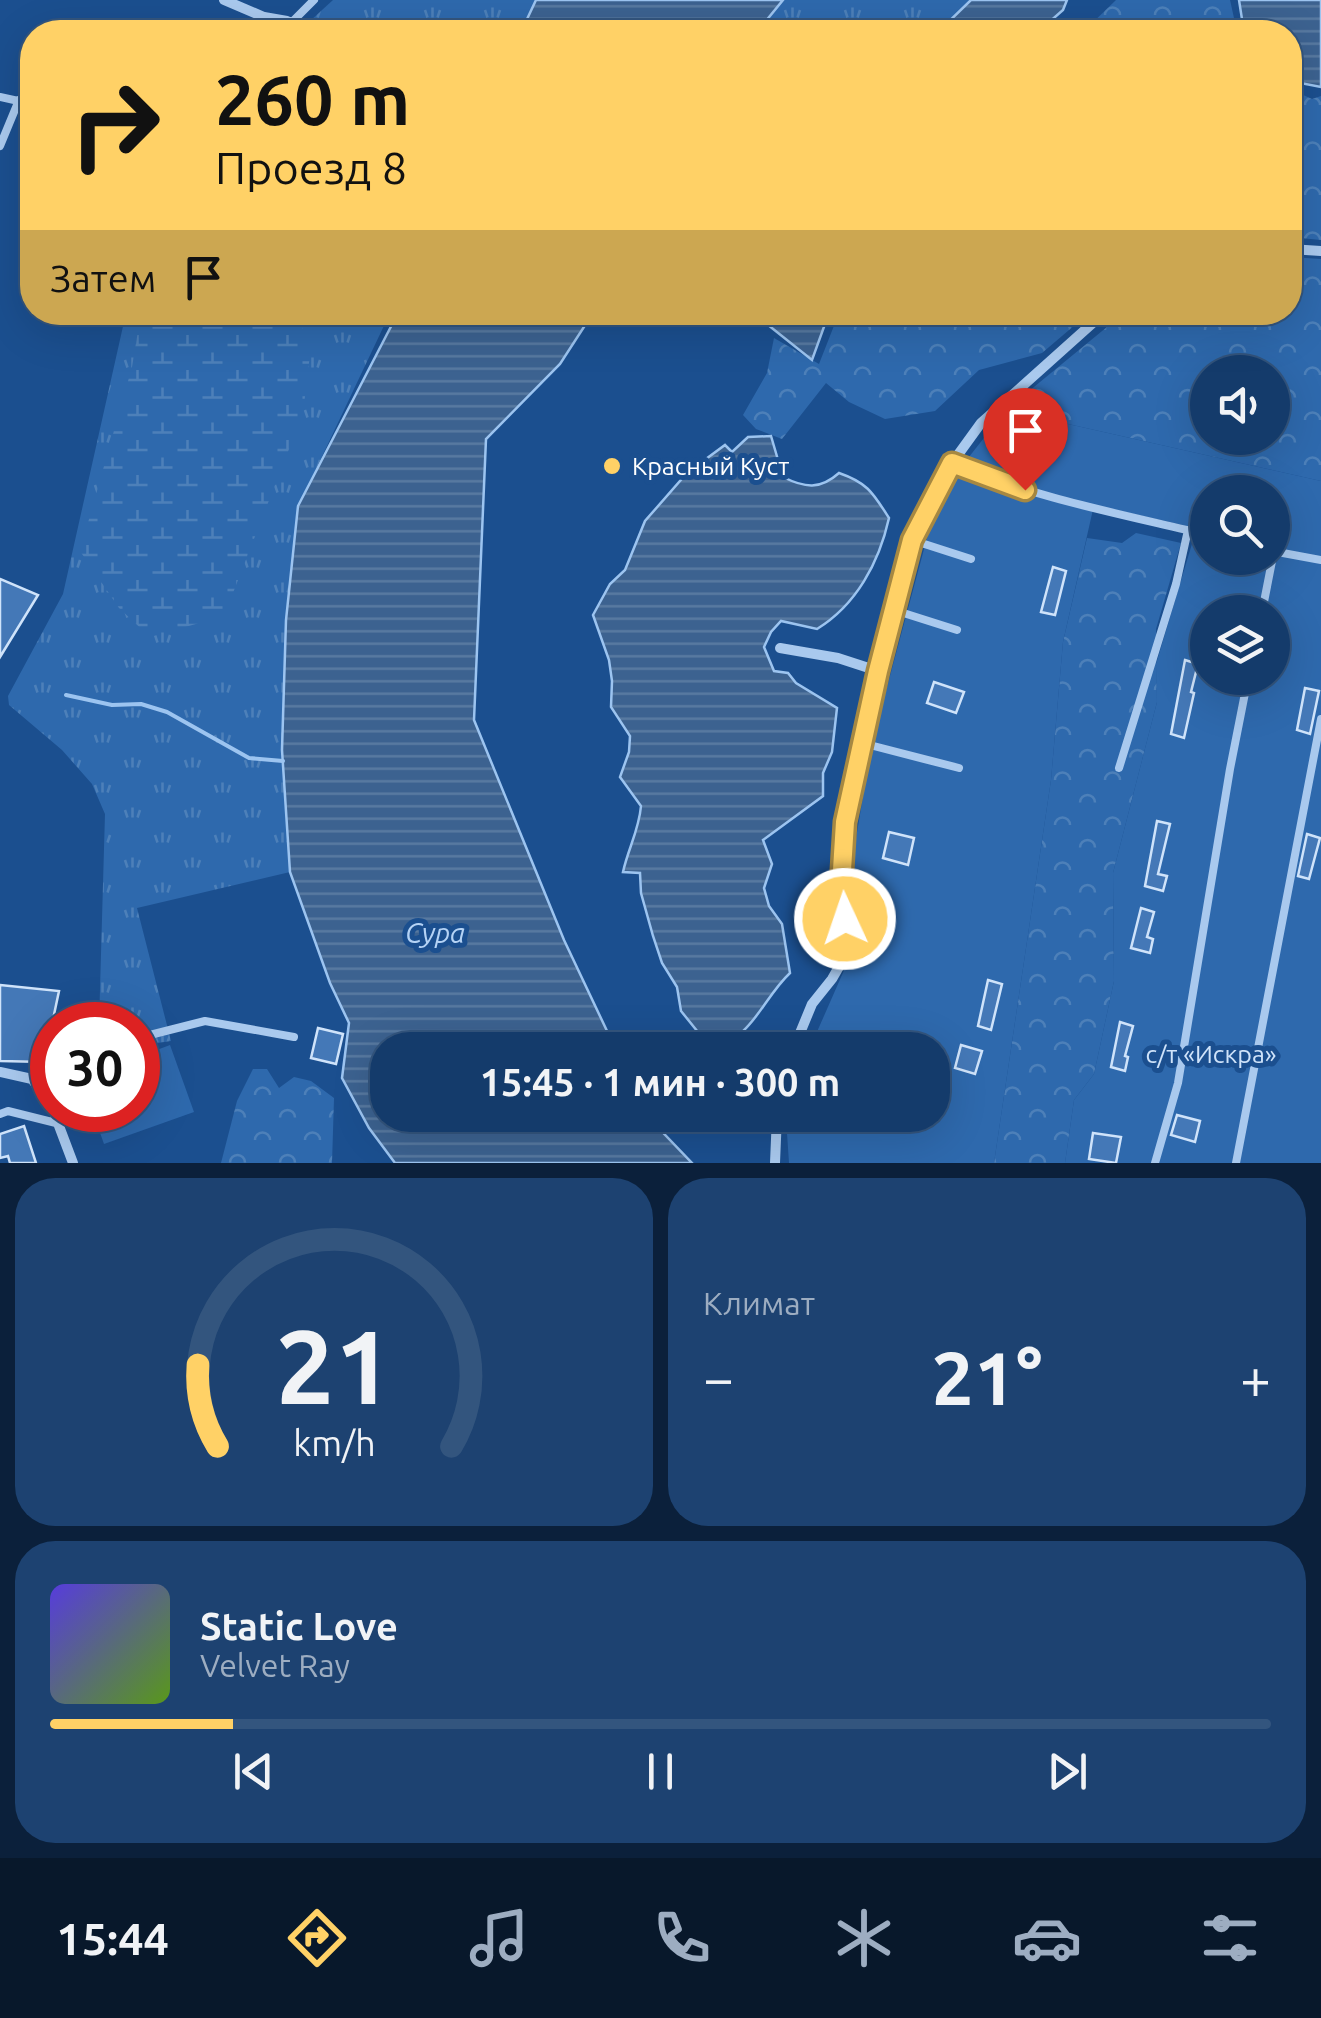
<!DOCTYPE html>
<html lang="ru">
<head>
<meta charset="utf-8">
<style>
	:root { --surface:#143b6b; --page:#1d4271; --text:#f1f3f6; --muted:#9dadc1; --line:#33557e; --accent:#ffd166 }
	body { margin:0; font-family:Ubuntu,sans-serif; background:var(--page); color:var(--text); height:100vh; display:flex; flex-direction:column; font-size:38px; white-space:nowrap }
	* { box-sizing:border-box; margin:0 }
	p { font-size:32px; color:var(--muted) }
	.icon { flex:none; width:55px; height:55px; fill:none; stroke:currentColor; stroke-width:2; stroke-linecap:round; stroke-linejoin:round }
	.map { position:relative; height:1163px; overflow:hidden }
	.sheet { display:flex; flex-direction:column; gap:15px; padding:15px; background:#0b203b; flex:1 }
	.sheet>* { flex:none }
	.guide { position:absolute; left:20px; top:20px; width:1282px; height:305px; border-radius:40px; box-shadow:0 10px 40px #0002,0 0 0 2px var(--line); background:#ffd166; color:#111; overflow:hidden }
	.controls { position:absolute; left:1190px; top:355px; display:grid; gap:20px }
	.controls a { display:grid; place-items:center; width:100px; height:100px; border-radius:50%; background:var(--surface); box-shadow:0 10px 40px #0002,0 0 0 2px var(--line); font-size:50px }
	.speed { position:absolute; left:30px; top:1002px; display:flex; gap:20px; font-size:50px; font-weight:700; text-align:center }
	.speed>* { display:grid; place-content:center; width:130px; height:130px; border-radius:50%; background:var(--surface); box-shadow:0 10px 40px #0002,0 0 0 2px var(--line); line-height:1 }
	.speed .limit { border:15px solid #d22; background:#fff; color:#111 }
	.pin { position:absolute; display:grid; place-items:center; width:85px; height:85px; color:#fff; margin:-102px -42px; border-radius:50% 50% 50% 0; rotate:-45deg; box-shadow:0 0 10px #0007 }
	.pin .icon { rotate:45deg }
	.me { position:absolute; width:110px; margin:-55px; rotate:357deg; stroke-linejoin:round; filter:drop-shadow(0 0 8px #0008) }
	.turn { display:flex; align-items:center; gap:35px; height:210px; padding:0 30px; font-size:45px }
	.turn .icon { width:130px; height:130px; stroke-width:2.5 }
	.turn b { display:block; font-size:70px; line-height:85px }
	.then { display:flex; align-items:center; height:95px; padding:0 30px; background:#0003; gap:20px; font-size:38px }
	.big { font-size:75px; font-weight:600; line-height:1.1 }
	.sheet .card { flex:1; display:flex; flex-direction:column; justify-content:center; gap:15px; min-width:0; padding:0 35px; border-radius:40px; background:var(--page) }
	.sheet .dial { align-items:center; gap:0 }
	.dial svg { height:260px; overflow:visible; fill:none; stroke:var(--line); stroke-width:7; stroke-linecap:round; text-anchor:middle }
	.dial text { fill:var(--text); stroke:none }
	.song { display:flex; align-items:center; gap:30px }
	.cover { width:120px; height:120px; border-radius:15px; background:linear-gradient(135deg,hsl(250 70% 55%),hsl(90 70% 35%)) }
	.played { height:10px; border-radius:5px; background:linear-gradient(90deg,var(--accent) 15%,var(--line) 15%) }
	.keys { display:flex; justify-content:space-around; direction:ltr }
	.heat { display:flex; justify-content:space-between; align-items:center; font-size:55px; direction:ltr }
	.sheet .tiles { flex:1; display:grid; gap:15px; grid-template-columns:1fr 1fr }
	.card:last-child { grid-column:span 2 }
	.trip { position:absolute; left:370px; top:1032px; width:580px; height:100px; border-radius:40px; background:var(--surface); box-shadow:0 10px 40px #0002,0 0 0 2px var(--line); font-weight:600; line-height:100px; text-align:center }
	.tabs { display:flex; height:160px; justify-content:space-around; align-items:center; background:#08182b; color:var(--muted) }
	.tabs .icon { width:70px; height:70px }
	.tabs .active { color:var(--accent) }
	.tabs b { font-size:45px; color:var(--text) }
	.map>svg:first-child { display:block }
	.grass { fill:url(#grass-tufts) }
	.forest { fill:url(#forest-crowns); fill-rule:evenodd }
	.wetland { fill:url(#wetland-marsh) }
	.garden { fill:#2e69ad; fill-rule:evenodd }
	.water { fill:url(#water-rules); stroke:#9cc4f0; stroke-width:2.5 }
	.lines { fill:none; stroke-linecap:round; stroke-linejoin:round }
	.stream { stroke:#9cc4f0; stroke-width:4 }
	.building { fill:#4478b7; stroke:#cfe3fa; stroke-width:2.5 }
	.service { stroke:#a9c9ee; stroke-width:8 }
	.minor { stroke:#a9c9ee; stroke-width:10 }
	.route-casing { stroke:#a68842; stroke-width:25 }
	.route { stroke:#ffd166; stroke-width:18 }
	.poi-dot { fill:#ffd166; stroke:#1b4f8f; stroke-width:4 }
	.labels { text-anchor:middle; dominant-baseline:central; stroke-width:10; stroke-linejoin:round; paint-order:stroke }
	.poi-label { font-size:25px; fill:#fff; stroke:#1b4f8f; text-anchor:start }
	.park-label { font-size:25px; fill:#cfe3fa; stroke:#1b4f8f }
	.water-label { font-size:28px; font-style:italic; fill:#b5d3f5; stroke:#1b4f8f }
</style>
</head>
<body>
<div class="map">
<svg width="1321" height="1163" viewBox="0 0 1321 1163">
	<defs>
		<pattern id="grass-tufts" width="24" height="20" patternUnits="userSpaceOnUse" patternTransform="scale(2.5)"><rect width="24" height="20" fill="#2e69ad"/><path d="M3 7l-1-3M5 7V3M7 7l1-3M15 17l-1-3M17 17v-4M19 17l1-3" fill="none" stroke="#4d80b9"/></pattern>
		<pattern id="forest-crowns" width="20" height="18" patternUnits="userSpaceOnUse" patternTransform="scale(2.5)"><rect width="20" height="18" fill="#2e69ad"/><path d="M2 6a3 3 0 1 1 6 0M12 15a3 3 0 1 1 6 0" fill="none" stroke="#4d80b9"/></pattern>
		<pattern id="wetland-marsh" width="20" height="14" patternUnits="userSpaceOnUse" patternTransform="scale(2.5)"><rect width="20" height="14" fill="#2e69ad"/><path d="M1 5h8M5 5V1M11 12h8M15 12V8" fill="none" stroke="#4d80b9"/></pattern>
		<pattern id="water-rules" width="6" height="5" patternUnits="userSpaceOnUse" patternTransform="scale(2.5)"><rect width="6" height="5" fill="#3c6290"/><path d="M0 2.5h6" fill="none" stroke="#597aa1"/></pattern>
	</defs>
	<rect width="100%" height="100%" fill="#1b4f8f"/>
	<g class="grass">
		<polygon points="333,0 535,0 521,32 315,32 309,22"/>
		<polygon points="783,0 971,0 938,32 757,32"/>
		<polygon points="126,313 390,313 298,507 284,790 290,872 137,908 171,1041 138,1046 138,1025 99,1025 105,814 92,784 62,750 9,705 8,696 63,594"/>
	</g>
	<g class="forest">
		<polygon points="1116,0 1230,0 1237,32 1083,32"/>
		<polygon points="1290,89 1312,99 1321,96 1321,240 1290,237"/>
		<path d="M1290,257l31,2v222l-315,-71 118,-97 166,-1zM1208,372h64v66h-64z"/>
		<polygon points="839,313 1089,313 1042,353 979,370 935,411 885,419 849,402 826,383 782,439 756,429 743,415 767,373 774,338 819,364"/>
		<polygon points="1136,533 1181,543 1156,629 1157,702 1113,873 1114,981 1094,1074 1074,1100 1065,1163 994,1163 1051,780 1063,642 1087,538 1122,543"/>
		<polygon points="253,1069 267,1069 279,1088 294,1077 311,1081 334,1098 332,1163 221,1163 237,1101"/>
	</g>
	<polygon class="wetland" points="141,313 295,313 311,346 303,413 224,616 150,637 119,608 80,551 132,367"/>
	<g class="garden">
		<path d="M1006,410l315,71v682h-256l9,-63 20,-26 20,-93 -1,-108 44,-171 -1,-38 38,-127 -11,-12 -89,-20 -31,137 -12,138 -57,383h-205l-2,-30 5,-18h140v-65h-123l40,-91 1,-85 22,-131 55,-205 23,-57zM1208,492h64v66h-64zM1208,612h64v66h-64z"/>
		<polygon points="170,1045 194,1112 104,1144 92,1110 138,1110 138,1057"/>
	</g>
	<g class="water">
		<polygon points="536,0 783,0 757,32 521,32"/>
		<polygon points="971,0 1067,0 1063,10 1038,32 938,32"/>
		<polygon points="1239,0 1321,0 1321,87 1290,81 1290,32 1244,32"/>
		<polygon points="398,313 593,313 560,364 486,439 474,720 564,940 616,1050 388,1050 388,1115 646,1115 692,1163 395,1163 369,1128 342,1078 349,1023 330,983 290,872 282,750 286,620 298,506"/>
		<polygon points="753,313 829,313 812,360"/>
		<path d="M771,436l12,41c22,11 37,13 56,-4 29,10 34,20 50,45 -10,45 -33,87 -72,111l-36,-8 -10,11 -7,15 10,24 14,2 8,10 41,25 -5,44 -9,21v23l-60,44 9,24 -8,24 5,18 13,18 8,49c-28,26 -38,68 -80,74l-29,-36 -4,-24 -15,-24 -9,-27 -12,-43 -1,-20 -17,-1c5,-23 16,-42 18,-66l-21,-29 9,-25 1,-16 -19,-29 1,-26 -3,-21 -16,-45 17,-31 15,-14 20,-49 42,-48 38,-28 7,7 16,-15z"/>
	</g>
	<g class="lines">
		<polyline class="stream" points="66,695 112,705 141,704 167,712 249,758 283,761"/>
	</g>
	<g class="building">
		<polygon points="1053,567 1066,571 1055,615 1041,612"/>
		<polygon points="0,579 38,595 0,657"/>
		<polygon points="1185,660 1198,664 1191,692 1194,693 1184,738 1171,734"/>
		<polygon points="934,682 964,692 956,713 927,703"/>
		<polygon points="1305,688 1319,691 1310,734 1297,730"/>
		<polygon points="1157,821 1170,824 1158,874 1167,876 1163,891 1145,886"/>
		<polygon points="889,832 914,838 908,865 883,858"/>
		<polygon points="1307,834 1320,838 1309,879 1298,876"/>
		<polygon points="1141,908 1154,912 1147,937 1153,939 1150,953 1131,948"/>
		<polygon points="988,980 1002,984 991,1030 978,1026"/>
		<polygon points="0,985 59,991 44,1062 0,1061"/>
		<polygon points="1120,1022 1133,1026 1125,1056 1128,1057 1125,1071 1111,1067"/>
		<polygon points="318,1028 343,1034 336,1064 311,1058"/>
		<polygon points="961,1045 982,1051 975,1074 955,1068"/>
		<polygon points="1177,1115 1200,1121 1195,1142 1171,1135"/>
		<polygon points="24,1126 36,1163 10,1163 8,1156 0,1158 0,1134"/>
		<polygon points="1093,1133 1121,1137 1116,1163 1089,1159"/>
	</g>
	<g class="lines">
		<g class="service">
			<polyline points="287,21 293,21 314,0"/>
			<polyline points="0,97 32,104"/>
			<polyline points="0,146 19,100"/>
			<path d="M952,463c82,35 169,51 256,72"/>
			<polyline points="912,540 971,559"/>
			<polyline points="1272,551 1321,560"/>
			<polyline points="894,610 957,630"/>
			<polyline points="1262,612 1274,551"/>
			<polyline points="862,743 959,768"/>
			<polyline points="1119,768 1176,584 1188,530"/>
			<polyline points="138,1038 205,1021 294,1037"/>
			<polyline points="794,1048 825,1050"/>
			<polyline points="32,1079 52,1071"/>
			<polyline points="0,1114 8,1111 60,1124"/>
			<polyline points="1155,1163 1178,1083 1230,769 1248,678"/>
			<polyline points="1236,1163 1321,719"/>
		</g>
		<g class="minor">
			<polyline points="224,0 264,17 287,21"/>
			<polyline points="1290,249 1321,251"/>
			<polyline points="780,648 838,658 878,671"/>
			<polyline points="793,1050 812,1004 832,979 844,958 845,822 878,671 912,540 952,463 981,423 1105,312"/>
			<polyline points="0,1072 32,1079 52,1108"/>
			<polyline points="53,1110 73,1163"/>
			<polyline points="775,1163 777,1115"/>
		</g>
	</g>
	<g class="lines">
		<defs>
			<polyline id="route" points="845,919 842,870 845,822 878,671 912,540 952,463 1025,490"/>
		</defs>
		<use href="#route" class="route-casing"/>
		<use href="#route" class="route"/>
	</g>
	<circle class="poi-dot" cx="612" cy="466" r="10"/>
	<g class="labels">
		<g class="poi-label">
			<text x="632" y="466">Красный Куст</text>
		</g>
		<g class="park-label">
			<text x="1211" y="1054">с/т «Искра»</text>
		</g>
		<g class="water-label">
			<text x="435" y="932">Сура</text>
		</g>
	</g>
</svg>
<div class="controls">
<a><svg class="icon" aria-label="sound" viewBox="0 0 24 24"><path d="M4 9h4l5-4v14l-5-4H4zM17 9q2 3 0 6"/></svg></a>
<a><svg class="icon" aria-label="search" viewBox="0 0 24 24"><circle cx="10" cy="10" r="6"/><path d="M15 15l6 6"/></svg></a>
<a><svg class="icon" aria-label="layers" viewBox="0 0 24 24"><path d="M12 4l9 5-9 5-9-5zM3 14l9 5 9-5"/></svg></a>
</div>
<div class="speed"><div class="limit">30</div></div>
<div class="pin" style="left:1025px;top:490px;background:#d93025"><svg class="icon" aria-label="arrive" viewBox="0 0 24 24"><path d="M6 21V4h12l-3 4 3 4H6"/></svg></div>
<svg class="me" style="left:845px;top:919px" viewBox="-20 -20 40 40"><circle r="17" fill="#ffd166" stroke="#fff" stroke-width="3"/><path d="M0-11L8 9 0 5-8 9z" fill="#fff"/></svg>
<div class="trip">15:45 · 1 мин · 300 m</div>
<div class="guide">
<div class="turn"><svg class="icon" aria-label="right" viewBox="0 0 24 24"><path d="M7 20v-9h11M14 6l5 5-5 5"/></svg><div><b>260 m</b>Проезд 8</div></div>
<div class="then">Затем<svg class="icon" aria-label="arrive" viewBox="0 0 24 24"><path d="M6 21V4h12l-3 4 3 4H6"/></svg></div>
</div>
</div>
<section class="sheet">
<div class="tiles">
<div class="card dial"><svg viewBox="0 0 100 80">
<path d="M14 69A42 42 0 1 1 86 69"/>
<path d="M14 69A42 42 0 0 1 8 44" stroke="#ffd166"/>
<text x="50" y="56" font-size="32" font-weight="700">21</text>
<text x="50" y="72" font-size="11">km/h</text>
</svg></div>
<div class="card"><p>Климат</p>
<div class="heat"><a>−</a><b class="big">21°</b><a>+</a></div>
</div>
<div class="card">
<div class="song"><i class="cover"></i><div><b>Static Love</b><p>Velvet Ray</p></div></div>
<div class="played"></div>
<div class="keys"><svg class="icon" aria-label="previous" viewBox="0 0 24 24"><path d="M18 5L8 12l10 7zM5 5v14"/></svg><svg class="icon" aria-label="pause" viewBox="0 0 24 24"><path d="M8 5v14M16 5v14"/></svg><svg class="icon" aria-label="next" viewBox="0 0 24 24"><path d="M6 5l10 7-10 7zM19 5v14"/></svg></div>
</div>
</div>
</section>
<nav class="tabs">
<b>15:44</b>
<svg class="icon active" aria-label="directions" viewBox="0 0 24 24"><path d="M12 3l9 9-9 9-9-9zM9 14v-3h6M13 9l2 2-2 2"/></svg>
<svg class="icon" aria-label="music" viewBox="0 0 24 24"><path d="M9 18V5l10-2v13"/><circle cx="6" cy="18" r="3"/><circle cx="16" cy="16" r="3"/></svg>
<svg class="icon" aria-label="phone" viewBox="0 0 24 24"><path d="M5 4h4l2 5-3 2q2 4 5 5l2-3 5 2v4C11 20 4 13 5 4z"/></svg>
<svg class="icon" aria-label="climate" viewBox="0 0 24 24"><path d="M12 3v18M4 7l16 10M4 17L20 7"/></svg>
<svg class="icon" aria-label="car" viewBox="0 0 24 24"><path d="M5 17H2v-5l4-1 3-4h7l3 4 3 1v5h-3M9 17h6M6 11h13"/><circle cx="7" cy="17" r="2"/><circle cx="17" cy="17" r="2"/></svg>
<svg class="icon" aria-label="filters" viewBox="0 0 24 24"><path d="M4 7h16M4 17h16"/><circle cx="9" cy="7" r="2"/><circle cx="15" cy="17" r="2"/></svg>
</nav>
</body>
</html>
